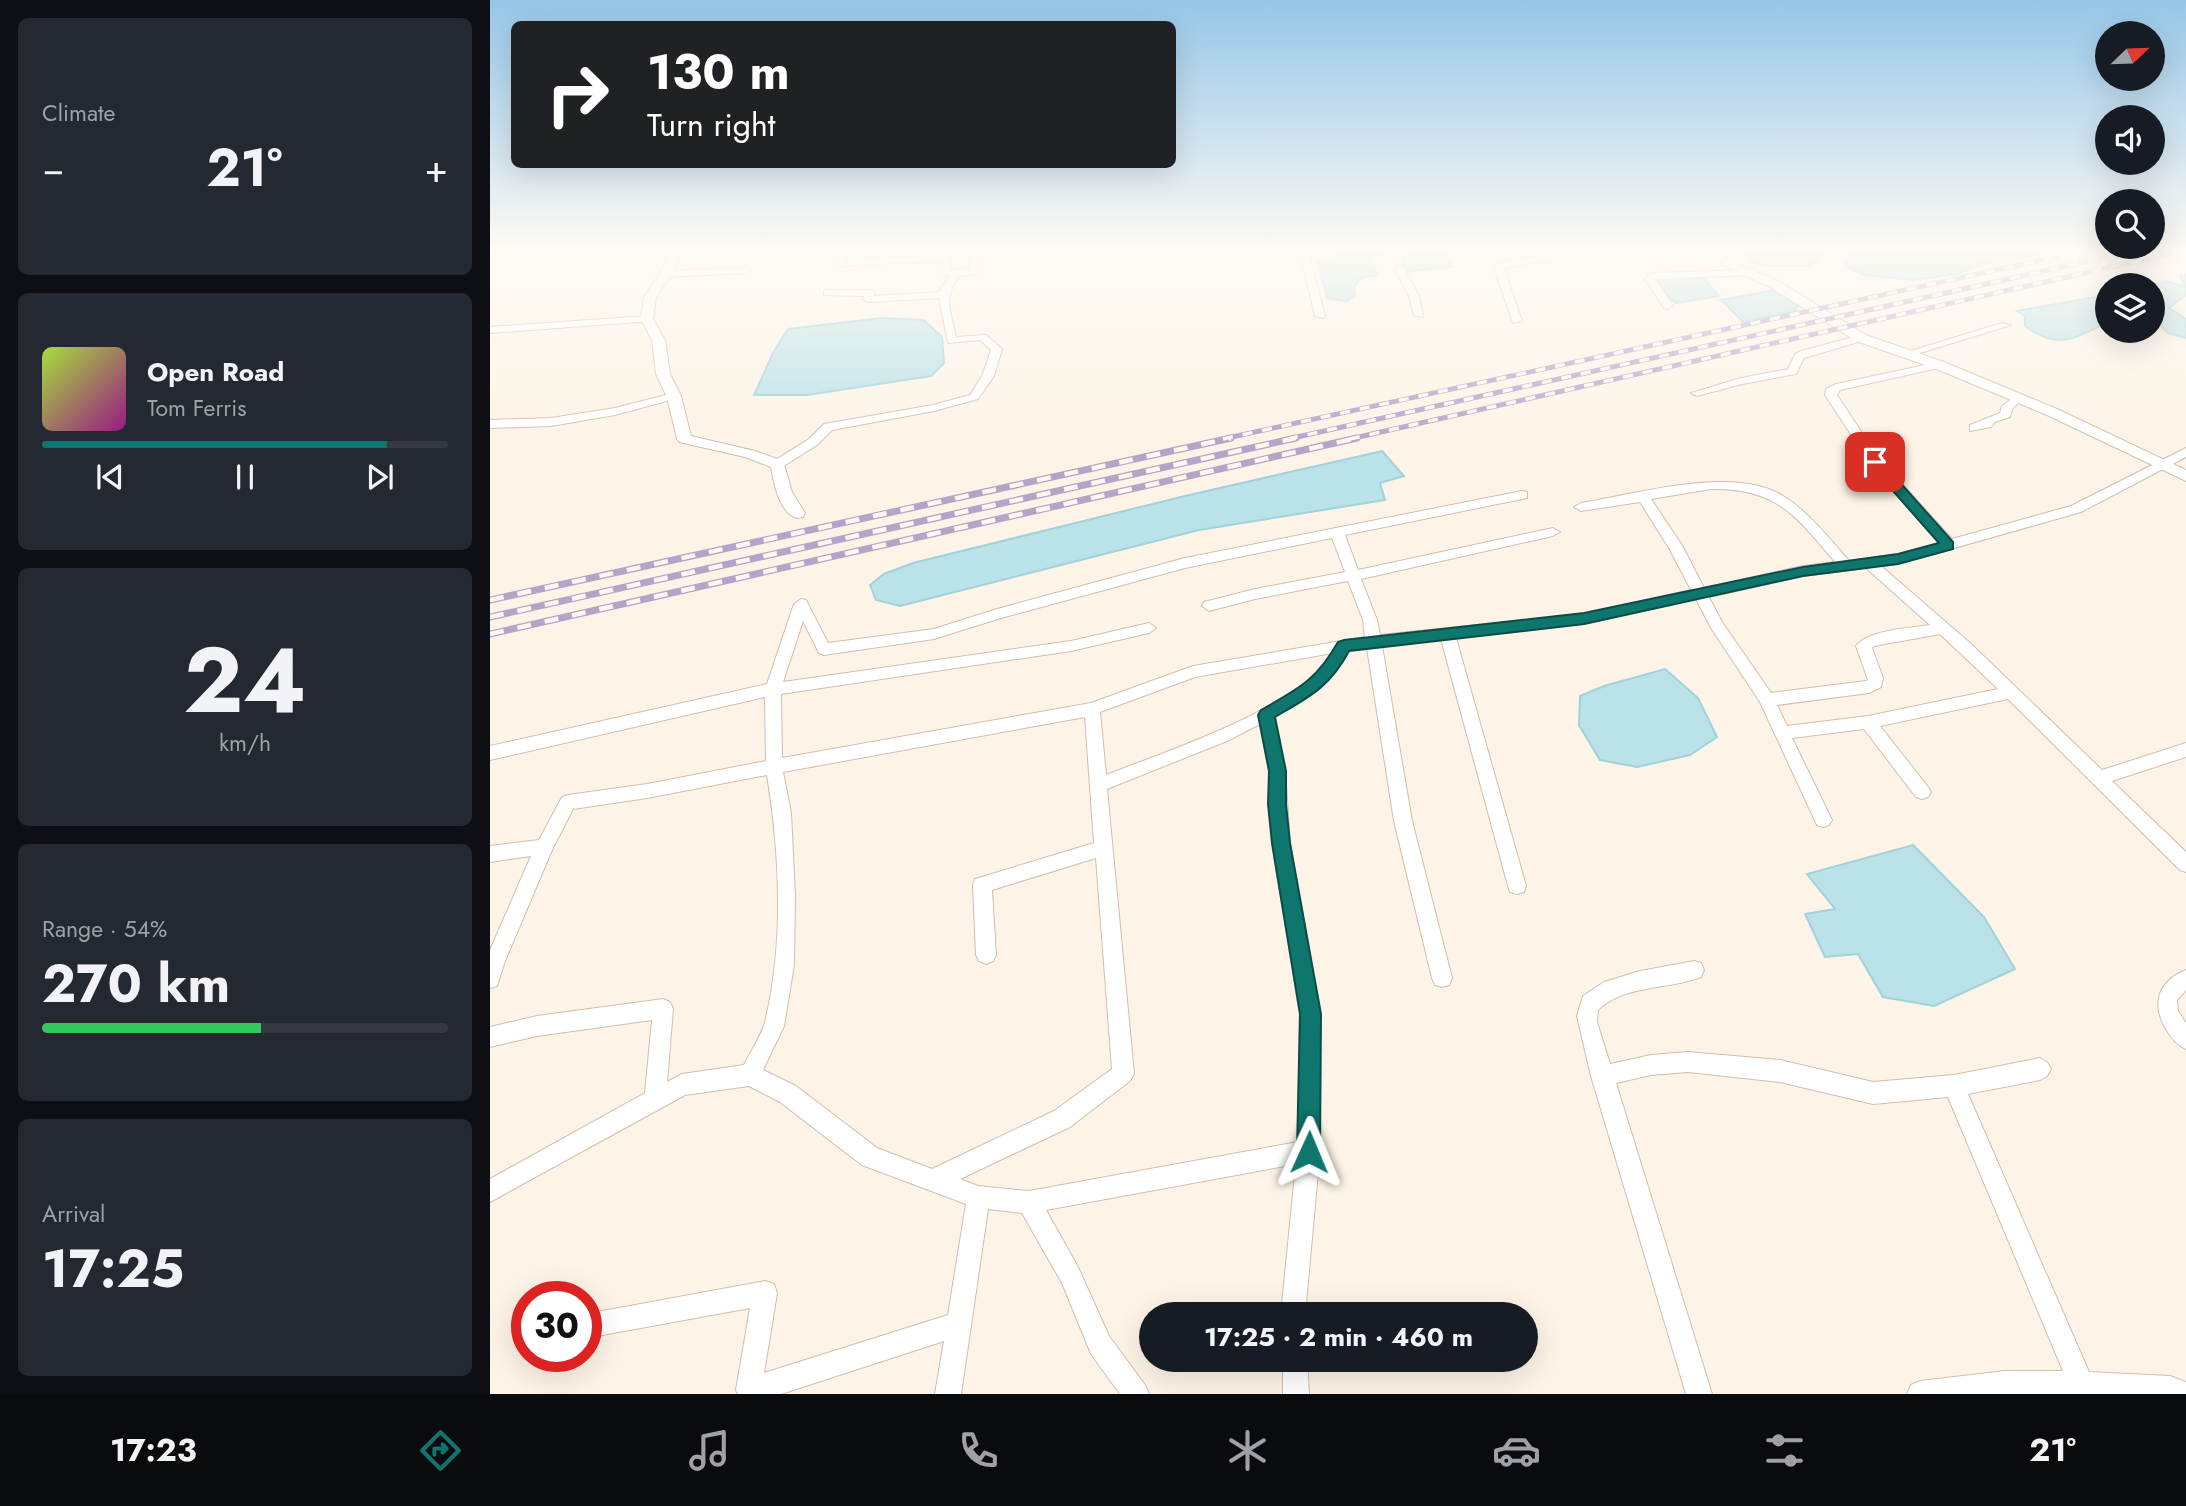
<!DOCTYPE html>
<html lang="en">
<head>
<meta charset="utf-8">
<style>
	:root { --surface:#171b24; --page:#242831; --text:#f1f3f6; --muted:#9ea1a6; --line:#363941; --accent:#0f766e }
	body { margin:0; font-family:Jost,sans-serif; background:var(--page); color:var(--text); height:100vh; display:flex; flex-direction:column; font-size:26px; white-space:nowrap }
	* { box-sizing:border-box; margin:0 }
	p { font-size:23px; color:var(--muted) }
	.icon { flex:none; width:38px; height:38px; fill:none; stroke:currentColor; stroke-width:2; stroke-linecap:round; stroke-linejoin:round }
	.map { position:relative; flex:1; overflow:hidden }
	.sheet { display:flex; flex-direction:column; gap:18px; padding:18px; background:#0d0f14; width:490px }
	.sheet>* { flex:none }
	.top-card { position:absolute; left:21px; top:21px; width:665px; height:147px; border-radius:10px; box-shadow:0 7px 28px #0002; background:#202124; color:#fff; overflow:hidden }
	.needle { width:46px; rotate:67deg }
	.tools { position:absolute; left:1605px; top:21px; display:grid; gap:14px }
	.tools a { display:grid; place-items:center; width:70px; height:70px; border-radius:50%; background:var(--surface); box-shadow:0 7px 28px #0002; font-size:35px }
	.speed { position:absolute; left:21px; top:1281px; display:flex; gap:14px; font-size:35px; font-weight:700; text-align:center }
	.speed>* { display:grid; place-content:center; width:91px; height:91px; border-radius:50%; background:var(--surface); box-shadow:0 7px 28px #0002; line-height:1 }
	.speed .limit { border:10px solid #d22; background:#fff; color:#111 }
	.pin { position:absolute; display:grid; place-items:center; width:60px; height:60px; color:#fff; margin:-30px; border-radius:14px; box-shadow:0 4px 10px #0006 }
	.me { position:absolute; width:77px; margin:-38px; rotate:1deg; stroke-linejoin:round; filter:drop-shadow(0 0 5px #0008) }
	.turn { display:flex; align-items:center; gap:24px; height:147px; padding:0 21px; font-size:32px }
	.turn .icon { width:91px; height:91px; stroke-width:2.5 }
	.turn b { display:block; font-size:49px; line-height:60px }
	.big { font-size:52px; font-weight:700; line-height:1.1 }
	.sheet .card { flex:1; display:flex; flex-direction:column; justify-content:center; gap:10px; min-width:0; padding:0 24px; border-radius:10px; background:var(--page) }
	.sheet .dial { align-items:center; gap:0 }
	.dial b { font-size:91px; line-height:1 }
	.song { display:flex; align-items:center; gap:21px }
	.cover { width:84px; height:84px; border-radius:10px; background:linear-gradient(135deg,hsl(80 70% 55%),hsl(310 70% 35%)) }
	.played { height:7px; border-radius:4px; background:linear-gradient(90deg,var(--accent) 85%,var(--line) 85%) }
	.keys { display:flex; justify-content:space-around; direction:ltr }
	.heat { display:flex; justify-content:space-between; align-items:center; font-size:38px; direction:ltr }
	.charge { height:10px; border-radius:5px; background:linear-gradient(90deg,#34c759 54%,var(--line) 0) }
	.trip { position:absolute; left:649px; top:1302px; width:399px; height:70px; border-radius:35px; background:var(--surface); box-shadow:0 7px 28px #0002; font-weight:700; line-height:70px; text-align:center }
	.menu { display:flex; height:112px; justify-content:space-around; align-items:center; background:#090b0e; color:var(--muted) }
	.menu .icon { width:49px; height:49px }
	.menu .current { color:var(--accent) }
	.menu b { font-size:32px; color:var(--text) }
	main { display:flex; flex:1; min-height:0 }
	.map>svg:first-child { display:block }
	.water { fill:#bae2e8; stroke:#a0d2da; stroke-width:2 }
	.lines { fill:none; stroke-linecap:round; stroke-linejoin:round }
	.minor-casing { stroke:#d2bdaf; stroke-width:2 }
	.tertiary-casing { stroke:#d2bdaf; stroke-width:2 }
	.minor { fill:#fff; fill-rule:evenodd }
	.tertiary { fill:#fff; fill-rule:evenodd }
	.rail-far1-casing { stroke:#b6a4c8; stroke-width:5 }
	.rail-casing { stroke:#b6a4c8; stroke-width:7 }
	.rail-far1 { stroke:#fff8ee; stroke-width:3.5; stroke-dasharray:10; stroke-linecap:butt }
	.rail { stroke:#fff8ee; stroke-width:4.5; stroke-dasharray:14; stroke-linecap:butt }
	.route { fill:#0f766e; stroke:#0a4d48; stroke-width:2 }
</style>
</head>
<body>
<main>
<section class="sheet">
<div class="card"><p>Climate</p>
<div class="heat"><a>−</a><b class="big">21°</b><a>+</a></div>
</div>
<div class="card">
<div class="song"><i class="cover"></i><div><b>Open Road</b><p>Tom Ferris</p></div></div>
<div class="played"></div>
<div class="keys"><svg class="icon" aria-label="previous" viewBox="0 0 24 24"><path d="M18 5L8 12l10 7zM5 5v14"/></svg><svg class="icon" aria-label="pause" viewBox="0 0 24 24"><path d="M8 5v14M16 5v14"/></svg><svg class="icon" aria-label="next" viewBox="0 0 24 24"><path d="M6 5l10 7-10 7zM19 5v14"/></svg></div>
</div>
<div class="card dial"><b>24</b><p>km/h</p></div>
<div class="card"><p>Range · 54%</p><b class="big">270 km</b><div class="charge"></div></div>
<div class="card"><p>Arrival</p><b class="big">17:25</b></div>
</section>
<div class="map">
<svg width="1696" height="1394" viewBox="0 0 1696 1394">
	<rect width="100%" height="100%" fill="#fdf4e7"/>
	<g class="water">
		<polygon points="848,250 899,250 898,253 879,257 888,275 871,278 864,287 865,296 857,301 837,298 828,262 851,259"/>
		<polygon points="919,250 951,250 962,267 914,272 912,256 918,256"/>
		<polygon points="1250,250 1328,250 1331,252 1328,260 1318,266 1278,266 1262,262"/>
		<polygon points="1355,250 1385,255 1383,250 1568,250 1519,261 1493,263 1468,274 1423,280 1374,275 1353,265 1362,255"/>
		<polygon points="1209,273 1229,296 1186,303 1168,288 1164,275"/>
		<polygon points="1696,274 1696,295 1679,308 1696,319 1696,338 1678,333 1663,318 1662,285 1659,285 1676,281 1695,287 1690,276"/>
		<polygon points="1285,290 1309,306 1304,309 1307,311 1253,322 1231,300"/>
		<path d="M1617,295v28c-35,15 -47,28 -82,3v-10l-8,-5z"/>
		<polygon points="392,318 434,320 452,337 454,363 441,376 317,395 264,395 283,353 298,329"/>
		<polygon points="892,451 914,476 890,483 895,500 709,530 410,606 386,600 380,585 394,574 423,563 695,496"/>
		<polygon points="1175,669 1208,698 1227,737 1200,755 1147,767 1110,760 1089,725 1090,696 1114,686"/>
		<polygon points="1423,845 1494,917 1525,969 1444,1006 1393,997 1368,954 1335,957 1315,914 1345,909 1317,874"/>
	</g>
	<g class="lines">
		<defs>
			<g id="minor">
				<path d="M350,250h9l-5,11 98,-6 8,4 1,11 18,-1 6,-19h8l-7,23 -18,4c-15,21 -7,36 -2,60l30,-2 16,14 -8,27 -16,23 -44,12 -102,19 -15,15 -35,22h-8v-6l35,-22 15,-15 109,-19 37,-10 12,-19 9,-26 -11,-10 -32,3 -9,-45 -71,4 -5,-3 1,-3 -40,-1v-4l4,-1h42l4,1v5l65,-4 10,-16 -7,-3 -2,-12 -105,5z"/>
				<polygon points="809,250 818,250 835,316 834,318 825,316"/>
				<path d="M1072,250h10l-6,7 -62,11 18,53 -9,2 -19,-56c10,-8 20,-6 33,-8 10,-1 20,-5 33,-7z"/>
				<polygon points="907,267 913,267 929,296 933,317 924,315 919,296 905,269"/>
				<polygon points="258,268 260,270 255,273 176,277 171,274 176,271"/>
				<polygon points="1259,270 1262,271 1262,275 1165,279 1183,306 1178,309 1174,308 1155,279 1161,273"/>
				<polygon points="157,316 161,317 161,321 0,333 0,327"/>
				<polygon points="1512,323 1521,325 1420,356 1411,354"/>
				<polygon points="1371,335 1376,338 1375,340 1314,358 1306,374 1252,384 1207,396 1201,393 1251,378 1298,369 1305,354 1311,351"/>
				<path d="M1449,362l6,3 -2,2 -103,23 -3,5 43,65 72,79 119,-33 115,-58v9l-105,55 -183,52 -17,2 89,77 132,127 84,-27v14l-74,24 74,71v20l-6,-2 -172,-171 -128,27 48,61 3,5 -3,5 -6,2 -6,-2 -52,-68 -72,9 40,82 -3,5 -6,2 -6,-2 -57,-123 -49,-74 -15,-29 -112,25 -128,14 70,248 -2,6 -7,2 -7,-2 -2,-6 -67,-247 -59,7 30,175 40,157 -3,7 -7,2 -7,-2 -3,-7 -38,-157 -27,-173 -18,2c-19,36 -40,49 -75,66l11,54 5,73 30,171v137l-15,163h-24l15,-150 -250,46 32,57 31,69 36,49 4,9h-29l-29,-40 -29,-71 -40,-70 -34,-4 -27,185h-26l9,-53 -163,53h-43l-2,-4 14,-82 -164,30v-24l179,-33 9,3 3,9 -13,80 184,-58 18,-111 -104,-39 -82,-63 -31,-16 -64,9 -195,107v-23l155,-86 7,-73 -115,16 -47,11v-20l47,-11 126,-17 7,3 3,7 -6,73 15,-8 62,-9c6,-13 17,-28 21,-43 19,-79 15,-168 2,-247l-120,23 -74,11 -21,41 -47,111 -8,25 -7,2v-38l41,-94 -41,6v-16l49,-6 23,-43 6,-2 79,-11 119,-23 -1,-64 -275,63v-14l277,-62 27,-80 7,-5 5,1 22,43 106,-14 63,-20 188,-51 337,-67 5,1v6l-182,37 13,35 195,-42 7,4 -7,4 -192,43 16,41 3,15 204,-21 107,-24 -22,-42 -29,-46 -59,9 -7,-4 7,-4c56,-9 153,-38 202,-7 26,16 46,42 66,65l49,-7 41,-11 -68,-78 -46,-70 1,-6 10,-5zM1221,489c66,-1 85,27 124,73l-32,4 -99,22 -21,-41 -32,-48zM842,538l13,34 -90,17 -51,13 -2,4 7,5 46,-12 93,-18 15,39 2,17 -172,29 -102,37 -309,55 -1,-64 290,-43 78,-18 7,-5 -7,-5 -78,18 -288,41 20,-61 16,32 5,2 110,-16 67,-21 184,-50zM1376,568l64,57c-19,3 -63,5 -74,21l12,34 -2,1 -95,12 -49,-71 -13,-25 94,-21zM1450,634l58,55 -130,27 -81,10 -10,-21 92,-12 12,-6 2,-9 -11,-30 2,-2zM843,653c-30,54 -169,99 -227,122l-6,-63 95,-35zM595,717l9,126 -119,36 -2,6 3,70 3,6 7,3 7,-3 3,-6 -4,-65 104,-32 16,211 -58,42 -122,58 -55,-21 -81,-62 -33,-16 21,-44 10,-61 1,-70 -4,-82 -8,-41zM770,724l9,46 3,73 28,171 -2,128 -269,49 -51,-5 -18,-7 110,-52 60,-46 4,-7 -27,-285 120,-48z"/>
				<polygon points="184,393 190,396 188,398 125,415 61,426 0,428 0,420 61,418 125,408"/>
				<polygon points="1527,395 1533,398 1522,409 1520,417 1505,422 1501,427 1480,431 1480,425 1510,413 1512,406"/>
				<path d="M1204,961l7,2 3,7 -3,7c-33,13 -76,7 -103,33l-1,12 13,42 41,-9 37,-3 92,8 93,22 81,-7 86,-17 7,4 4,7 -4,7 -7,4 -72,14 121,278 81,4 16,6v12h-279l4,-9 9,-4 85,-10h58l-115,-274 -75,7 -93,-22 -92,-10 -37,3 -35,8 96,311h-26l-95,-318 -14,-60 6,-20 21,-14 36,-11z"/>
				<path d="M1696,970v20l-9,10 1,11 8,12v26c-9,-4 -15,-11 -20,-20 -15,-25 -8,-48 20,-59z"/>
				<polygon points="793,1360 817,1360 819,1394 793,1394"/>
			</g>
			<g id="tertiary">
				<path d="M192,250l-10,24 -16,23 -3,22 12,21 5,34 11,22 10,40 64,15 28,10 9,31 13,21 -2,4 -6,1c-18,-5 -23,-35 -26,-51l-26,-10 -66,-15 -2,-3 -10,-42 -11,-23 -4,-34 -11,-21 3,-22 16,-23 10,-24z"/>
				<polygon points="1217,250 1228,250 1241,261 1288,281 1376,335 1454,362 1567,409 1696,470 1696,481 1557,415 1444,368 1366,341 1280,287 1233,265"/>
			</g>
		</defs>
		<use href="#minor" class="minor-casing"/>
		<use href="#tertiary" class="tertiary-casing"/>
		<use href="#minor" class="minor"/>
		<use href="#tertiary" class="tertiary"/>
		<defs>
			<g id="rail-far1">
				<polyline points="733,439 1566,257"/>
				<polyline points="798,439 1649,250"/>
				<polyline points="860,439 1696,250"/>
			</g>
			<g id="rail">
				<polyline points="0,600 741,438"/>
				<polyline points="0,617 806,438"/>
				<polyline points="0,634 867,438"/>
			</g>
		</defs>
		<use href="#rail-far1" class="rail-far1-casing"/>
		<use href="#rail" class="rail-casing"/>
		<use href="#rail-far1" class="rail-far1"/>
		<use href="#rail" class="rail"/>
	</g>
	<linearGradient id="sky" x2="0" y2="1"><stop stop-color="#95c6e8"/><stop offset="0.56" stop-color="#fefaf4"/><stop offset="1" stop-color="#fefaf4" stop-opacity="0"/></linearGradient>
	<rect width="1696" height="445" fill="url(#sky)"/>
	<path class="route" d="M1385,458l4,1 74,83v7l-55,15 -95,12 -219,48 -235,27c-19,36 -40,46 -74,66l11,54v33l4,39 31,171 -1,138 -3,7 -8,4 -8,-4 -4,-7 3,-138 -28,-171 -4,-39 1,-33 -11,-56 3,-5c37,-21 55,-29 77,-68l6,-2 240,-27 219,-46 95,-13 41,-11 -69,-78 -2,-3z"/>
</svg>
<div class="tools">
<a><svg class="needle" viewBox="-14 -14 28 28"><path d="M0-13l5 13h-10z" fill="#e53935"/><path d="M0 13l5-13h-10z" fill="#9ea1a6"/></svg></a>
<a><svg class="icon" aria-label="sound" viewBox="0 0 24 24"><path d="M4 9h4l5-4v14l-5-4H4zM17 9q2 3 0 6"/></svg></a>
<a><svg class="icon" aria-label="search" viewBox="0 0 24 24"><circle cx="10" cy="10" r="6"/><path d="M15 15l6 6"/></svg></a>
<a><svg class="icon" aria-label="layers" viewBox="0 0 24 24"><path d="M12 4l9 5-9 5-9-5zM3 14l9 5 9-5"/></svg></a>
</div>
<div class="speed"><div class="limit">30</div></div>
<div class="pin" style="left:1385px;top:462px;background:#d93025"><svg class="icon" aria-label="arrive" viewBox="0 0 24 24"><path d="M6 21V4h12l-3 4 3 4H6"/></svg></div>
<svg class="me" style="left:819px;top:1152px" viewBox="-20 -20 40 40"><path d="M0-17L14 15 0 8-14 15z" fill="#0f766e" stroke="#fff" stroke-width="4"/></svg>
<div class="trip">17:25 · 2 min · 460 m</div>
<div class="top-card">
<div class="turn"><svg class="icon" aria-label="right" viewBox="0 0 24 24"><path d="M7 20v-9h11M14 6l5 5-5 5"/></svg><div><b>130 m</b>Turn right</div></div>
</div>
</div>
</main>
<nav class="menu">
<b>17:23</b>
<svg class="icon current" aria-label="directions" viewBox="0 0 24 24"><path d="M12 3l9 9-9 9-9-9zM9 14v-3h6M13 9l2 2-2 2"/></svg>
<svg class="icon" aria-label="music" viewBox="0 0 24 24"><path d="M9 18V5l10-2v13"/><circle cx="6" cy="18" r="3"/><circle cx="16" cy="16" r="3"/></svg>
<svg class="icon" aria-label="phone" viewBox="0 0 24 24"><path d="M5 4h4l2 5-3 2q2 4 5 5l2-3 5 2v4C11 20 4 13 5 4z"/></svg>
<svg class="icon" aria-label="climate" viewBox="0 0 24 24"><path d="M12 3v18M4 7l16 10M4 17L20 7"/></svg>
<svg class="icon" aria-label="car" viewBox="0 0 24 24"><path d="M5 17H2v-5l4-1 3-4h7l3 4 3 1v5h-3M9 17h6M6 11h13"/><circle cx="7" cy="17" r="2"/><circle cx="17" cy="17" r="2"/></svg>
<svg class="icon" aria-label="filters" viewBox="0 0 24 24"><path d="M4 7h16M4 17h16"/><circle cx="9" cy="7" r="2"/><circle cx="15" cy="17" r="2"/></svg>
<b>21°</b>
</nav>
</body>
</html>
